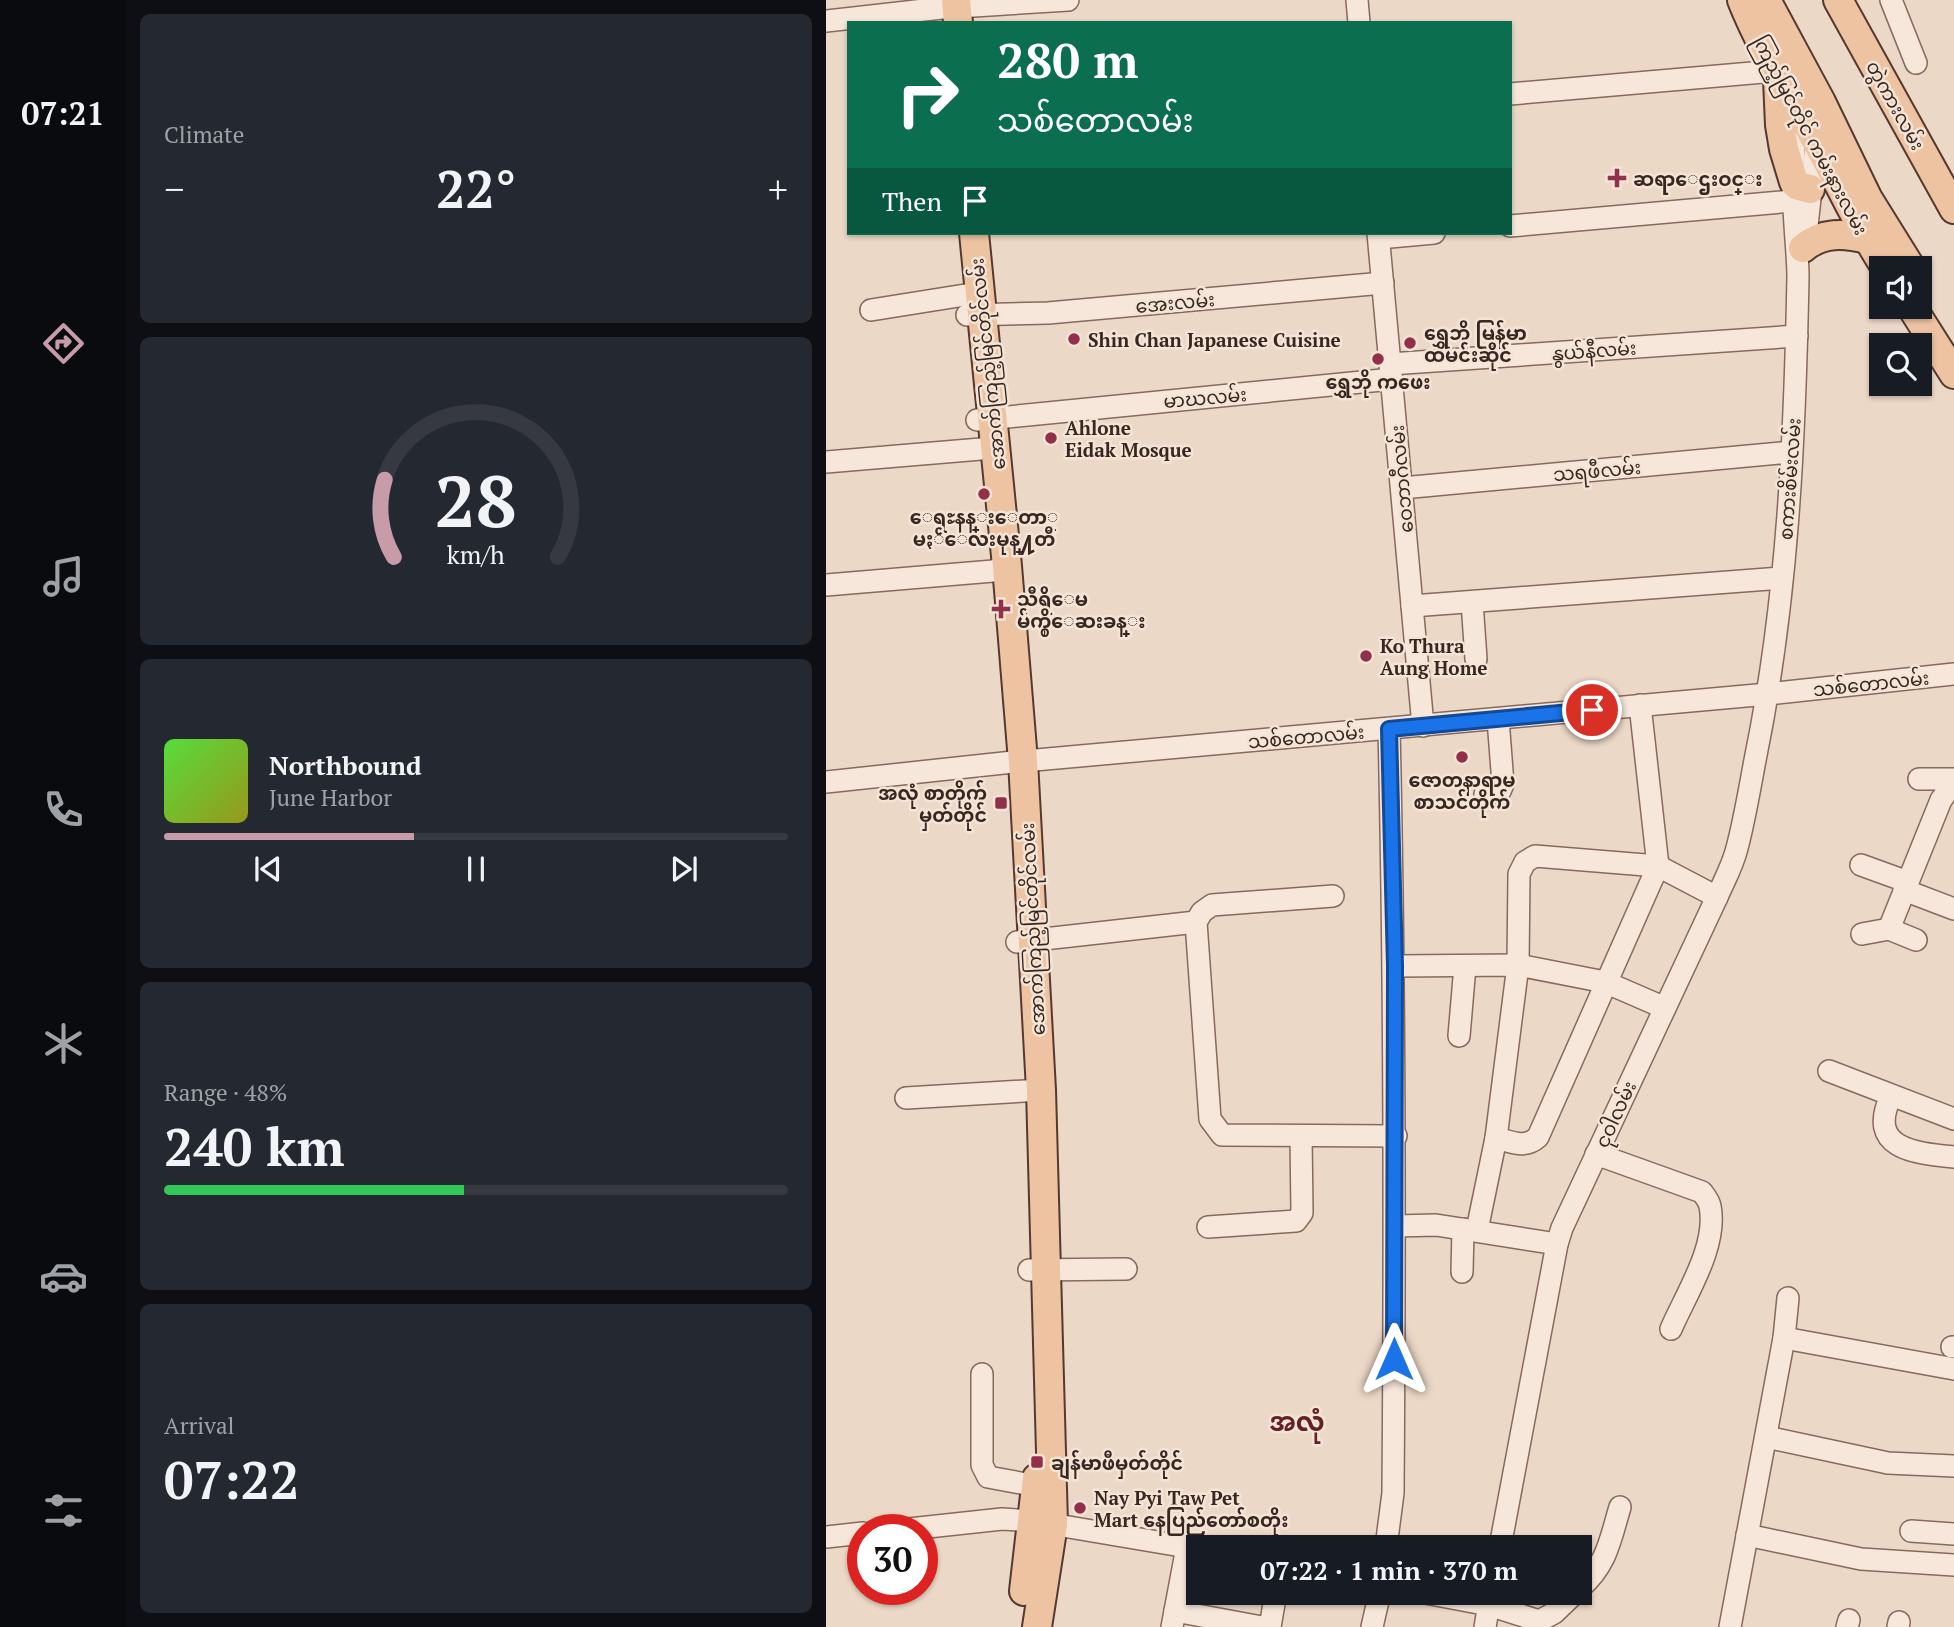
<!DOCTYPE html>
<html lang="en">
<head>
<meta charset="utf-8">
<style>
	:root { --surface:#171b24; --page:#242831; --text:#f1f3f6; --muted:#9ea1a6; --line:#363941; --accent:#c79ba8 }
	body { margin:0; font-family:"PT Serif","Noto Sans Myanmar",serif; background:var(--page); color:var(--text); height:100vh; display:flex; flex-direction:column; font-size:26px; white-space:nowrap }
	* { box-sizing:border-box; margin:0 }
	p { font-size:23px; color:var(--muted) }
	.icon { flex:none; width:38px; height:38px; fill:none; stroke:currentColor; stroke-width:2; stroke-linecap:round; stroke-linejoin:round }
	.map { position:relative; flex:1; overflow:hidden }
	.details { display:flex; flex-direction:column; gap:14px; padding:14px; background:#0d0f14; width:700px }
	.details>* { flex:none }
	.hud { position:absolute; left:21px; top:21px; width:665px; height:214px; border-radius:0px; box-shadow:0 2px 5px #0004; background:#0b6e4f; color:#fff; overflow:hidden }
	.controls { position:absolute; left:1043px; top:256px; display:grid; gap:14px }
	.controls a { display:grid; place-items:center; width:63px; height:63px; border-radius:0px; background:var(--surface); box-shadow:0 2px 5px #0004; font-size:35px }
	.speed { position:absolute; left:21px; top:1514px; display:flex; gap:14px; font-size:35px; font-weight:700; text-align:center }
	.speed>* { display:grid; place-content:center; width:91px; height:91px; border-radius:50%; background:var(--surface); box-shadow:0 2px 5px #0004; line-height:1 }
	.speed .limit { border:10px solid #d22; background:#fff; color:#111 }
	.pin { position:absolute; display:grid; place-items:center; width:60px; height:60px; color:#fff; margin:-30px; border:4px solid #fff; border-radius:50%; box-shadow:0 2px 7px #0007 }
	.me { position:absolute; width:77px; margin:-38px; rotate:0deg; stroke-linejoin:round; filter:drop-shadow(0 0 5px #0008) }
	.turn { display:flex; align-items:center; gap:24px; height:147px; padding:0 35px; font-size:32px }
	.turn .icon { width:91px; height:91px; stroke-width:2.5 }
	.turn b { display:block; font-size:49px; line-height:60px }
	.then { display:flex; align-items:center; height:66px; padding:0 35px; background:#0003; gap:14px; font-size:26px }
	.big { font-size:52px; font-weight:700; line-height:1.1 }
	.details .widget { flex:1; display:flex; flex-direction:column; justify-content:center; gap:10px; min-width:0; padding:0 24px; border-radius:10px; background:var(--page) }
	.details .dial { align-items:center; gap:0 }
	.dial svg { height:182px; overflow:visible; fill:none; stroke:var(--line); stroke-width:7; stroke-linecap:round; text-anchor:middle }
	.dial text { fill:var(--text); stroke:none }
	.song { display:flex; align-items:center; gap:21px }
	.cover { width:84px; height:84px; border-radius:10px; background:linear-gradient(135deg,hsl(110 70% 55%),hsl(60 70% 35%)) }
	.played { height:7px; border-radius:4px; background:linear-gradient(90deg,var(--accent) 40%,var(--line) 40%) }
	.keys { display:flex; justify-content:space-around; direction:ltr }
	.heat { display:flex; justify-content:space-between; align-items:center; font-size:38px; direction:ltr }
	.charge { height:10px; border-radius:5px; background:linear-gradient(90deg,#34c759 48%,var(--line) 0) }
	.trip { position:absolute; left:360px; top:1535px; width:406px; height:70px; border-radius:0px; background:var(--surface); box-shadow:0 2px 5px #0004; font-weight:700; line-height:70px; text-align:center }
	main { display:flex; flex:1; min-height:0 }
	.dock { display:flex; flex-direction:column; width:126px; justify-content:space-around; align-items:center; background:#090b0e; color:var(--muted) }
	.dock .icon { width:49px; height:49px }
	.dock .selected { color:var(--accent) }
	.dock b { font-size:32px; color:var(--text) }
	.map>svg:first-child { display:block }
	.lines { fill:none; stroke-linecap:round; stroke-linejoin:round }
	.minor-casing { stroke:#87695d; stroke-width:24 }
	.major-casing { stroke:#553931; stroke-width:32 }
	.minor { stroke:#f7e7da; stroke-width:21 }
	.major { stroke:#edc3a1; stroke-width:28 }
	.route-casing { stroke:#114b97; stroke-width:18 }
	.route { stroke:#1a73e8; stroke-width:12 }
	.poi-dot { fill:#933049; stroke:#f4e4d6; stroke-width:2.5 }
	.labels { text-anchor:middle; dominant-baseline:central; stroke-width:5; stroke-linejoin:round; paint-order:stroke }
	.street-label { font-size:19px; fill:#382620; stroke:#f4e4d6 }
	.poi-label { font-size:19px; font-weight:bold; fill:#382620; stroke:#f4e4d6; text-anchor:start }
	.district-label { font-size:26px; font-weight:bold; fill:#632124; stroke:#f4e4d6 }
</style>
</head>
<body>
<main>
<nav class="dock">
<b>07:21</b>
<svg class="icon selected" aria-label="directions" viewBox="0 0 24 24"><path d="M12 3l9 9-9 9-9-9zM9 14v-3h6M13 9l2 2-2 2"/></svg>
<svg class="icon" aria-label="music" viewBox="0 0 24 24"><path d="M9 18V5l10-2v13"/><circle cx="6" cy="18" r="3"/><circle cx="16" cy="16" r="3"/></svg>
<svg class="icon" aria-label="phone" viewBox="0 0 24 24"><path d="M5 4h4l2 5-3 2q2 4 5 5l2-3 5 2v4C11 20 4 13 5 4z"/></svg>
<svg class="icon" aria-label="climate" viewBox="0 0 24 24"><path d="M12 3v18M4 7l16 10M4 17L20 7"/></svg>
<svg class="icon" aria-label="car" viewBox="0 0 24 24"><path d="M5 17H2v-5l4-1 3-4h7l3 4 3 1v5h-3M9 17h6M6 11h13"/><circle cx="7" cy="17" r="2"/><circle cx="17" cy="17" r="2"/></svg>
<svg class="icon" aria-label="filters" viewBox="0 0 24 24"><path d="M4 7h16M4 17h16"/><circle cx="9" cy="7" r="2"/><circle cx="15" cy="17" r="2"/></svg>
</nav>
<section class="details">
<div class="widget"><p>Climate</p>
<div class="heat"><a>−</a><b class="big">22°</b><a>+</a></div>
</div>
<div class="widget dial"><svg viewBox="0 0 100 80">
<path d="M14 69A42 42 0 1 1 86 69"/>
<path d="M14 69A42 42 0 0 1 10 35" stroke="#c79ba8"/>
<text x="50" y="56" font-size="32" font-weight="700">28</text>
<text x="50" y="72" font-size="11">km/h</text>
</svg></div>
<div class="widget">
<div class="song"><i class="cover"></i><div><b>Northbound</b><p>June Harbor</p></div></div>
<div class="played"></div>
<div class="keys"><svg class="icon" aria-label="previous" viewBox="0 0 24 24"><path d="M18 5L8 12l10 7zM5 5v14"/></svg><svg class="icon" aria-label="pause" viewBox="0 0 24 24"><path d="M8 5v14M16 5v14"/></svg><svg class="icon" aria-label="next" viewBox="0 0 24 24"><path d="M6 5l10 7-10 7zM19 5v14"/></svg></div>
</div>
<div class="widget"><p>Range · 48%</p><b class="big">240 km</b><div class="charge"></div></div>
<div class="widget"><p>Arrival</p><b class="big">07:22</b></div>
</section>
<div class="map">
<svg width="1128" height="1627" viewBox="0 0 1128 1627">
	<rect width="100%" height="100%" fill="#ecd8c7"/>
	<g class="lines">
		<defs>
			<g id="minor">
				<polyline points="531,0 533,23"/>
				<polyline points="1065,0 1090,63"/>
				<polyline points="0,21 116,8 242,0"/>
				<polyline points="684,94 949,71"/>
				<polyline points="684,226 967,201"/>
				<polyline points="552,233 597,726"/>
				<polyline points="980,235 991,135"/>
				<polyline points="553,238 608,233"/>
				<polyline points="45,310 139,295"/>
				<polyline points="141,315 222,313 557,283"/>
				<polyline points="564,364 971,336"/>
				<polyline points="151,420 566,379"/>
				<polyline points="0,462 155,449 169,446"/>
				<polyline points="576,488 965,452"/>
				<polyline points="0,585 167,571 181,566"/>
				<polyline points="646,602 650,659"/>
				<polyline points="586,606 956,578"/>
				<polyline points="1093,779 1128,779"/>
				<polyline points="0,782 187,762 942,694 1128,674"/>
				<polyline points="659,794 674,791 677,784 672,719"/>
				<polyline points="1035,865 1082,882"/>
				<polyline points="1078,890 1128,909"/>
				<polyline points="507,896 386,905 376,912 370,922 384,1119 396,1135 570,1136"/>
				<polyline points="1063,929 1090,940"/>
				<polyline points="1036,934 1063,929 1115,800 1128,782"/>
				<polyline points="191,942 370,922"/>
				<polyline points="569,966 692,965 779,982 839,1008"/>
				<polyline points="633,1036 639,966"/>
				<polyline points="1003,1071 1128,1119"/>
				<path d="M1065,1096c-25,53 24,57 63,61"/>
				<polyline points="80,1098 215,1090"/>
				<path d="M670,1138c16,4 29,11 42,-1l120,-271 -18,-161"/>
				<path d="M770,1154l106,38c3,4 7,9 8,14 8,40 -24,88 -39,123"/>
				<polyline points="569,1226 610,1225 731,1244"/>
				<polyline points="382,1227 470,1221 476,1213 475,1136"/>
				<polyline points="651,1230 670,1138 692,965 693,874 699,862 709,856 832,866 891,897"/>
				<polyline points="203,1270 300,1269"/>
				<polyline points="636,1272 637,1229"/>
				<polyline points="958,1338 1128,1369"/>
				<polyline points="1126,1347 1128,1347"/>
				<polyline points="156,1374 156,1465 162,1477 211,1486"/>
				<polyline points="940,1437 1062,1463 1128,1466"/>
				<polyline points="74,1530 176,1519 207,1521 373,1549"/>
				<polyline points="1085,1531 1128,1534"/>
				<polyline points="921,1535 1035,1559 1128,1565"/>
				<polyline points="0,1537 37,1533"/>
				<path d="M560,1547l7,-54c2,-255 2,-509 -4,-764"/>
				<path d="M674,1547l57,-303 5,-16 155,-331c7,-16 16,-32 20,-49 8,-30 13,-62 19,-93 32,-157 39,-319 42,-479 0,-37 -16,-139 9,-166"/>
				<path d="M754,1588c27,-24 30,-47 40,-81"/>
				<polyline points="594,1592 663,1605 713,1621 728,1613 750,1592"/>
				<polyline points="349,1611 436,1627"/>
				<polyline points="346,1627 361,1547"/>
				<polyline points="444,1627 450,1592"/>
				<polyline points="546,1627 554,1592"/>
				<polyline points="659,1627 665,1592"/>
				<polyline points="904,1627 958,1338 962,1298"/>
				<polyline points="1021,1627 1023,1620"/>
				<polyline points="1072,1627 1073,1622"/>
			</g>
			<g id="major">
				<polyline points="130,0 132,23"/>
				<path d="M916,0c19,48 47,91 72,137 25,44 44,89 72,131"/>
				<polyline points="940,0 995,102 1042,199 1085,268"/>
				<polyline points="1012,0 1128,209"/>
				<polyline points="952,80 954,125 958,149 968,182 972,186 984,189"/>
				<polyline points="148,233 181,566 197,761 215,1090 227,1524 211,1627"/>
				<path d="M977,248c19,-16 41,-15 64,-9"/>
				<polyline points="1085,306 1128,374"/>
				<polyline points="198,1591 211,1478"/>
			</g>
		</defs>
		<use href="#minor" class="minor-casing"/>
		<use href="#major" class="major-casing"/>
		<use href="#minor" class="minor"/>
		<use href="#major" class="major"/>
	</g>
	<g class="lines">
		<defs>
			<polyline id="route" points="568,1359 569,966 563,729 766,710"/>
		</defs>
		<use href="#route" class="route-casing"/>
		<use href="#route" class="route"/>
	</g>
	<g class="poi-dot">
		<path d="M787.5 167.5h7v7h7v7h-7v7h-7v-7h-7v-7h7z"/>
		<circle cx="248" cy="339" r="7"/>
		<circle cx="584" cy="343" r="7"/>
		<circle cx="552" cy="359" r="7"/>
		<circle cx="225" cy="438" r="7"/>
		<circle cx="158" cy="494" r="7"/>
		<path d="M171.5 598.5h7v7h7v7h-7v7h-7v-7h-7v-7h7z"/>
		<circle cx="540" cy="656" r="7"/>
		<circle cx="636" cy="757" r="7"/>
		<rect x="168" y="796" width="14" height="14" rx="3.5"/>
		<rect x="204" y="1455" width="14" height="14" rx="3.5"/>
		<circle cx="254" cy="1508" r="7"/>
	</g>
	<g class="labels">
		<g class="street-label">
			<text transform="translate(1070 105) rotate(61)">တွဲကားလမ်း</text>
			<text transform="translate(985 135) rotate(62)">ကြည့်မြင်တိုင် ကမ်းနားလမ်း</text>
			<text transform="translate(349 302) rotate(-5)">အေးလမ်း</text>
			<text transform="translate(768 350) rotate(-4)">နွယ်နီလမ်း</text>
			<text transform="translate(161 364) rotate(-96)">အောက်ကြည့်မြင်တိုင်လမ်း</text>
			<text transform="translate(379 397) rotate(-5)">မာဃလမ်း</text>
			<text transform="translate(771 470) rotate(-5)">သရဖီလမ်း</text>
			<text transform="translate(575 479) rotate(-95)">ဝေဘာဂီလမ်း</text>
			<text transform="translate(963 479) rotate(-86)">စကားစိမ်းလမ်း</text>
			<text transform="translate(1045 683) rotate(-6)">သစ်တောလမ်း</text>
			<text transform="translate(480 736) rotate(-5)">သစ်တောလမ်း</text>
			<text transform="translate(206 929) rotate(-93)">အောက်ကြည့်မြင်တိုင်လမ်း</text>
			<text transform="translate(789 1114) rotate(-65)">ငုဝါလမ်း</text>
		</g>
		<g class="poi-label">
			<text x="807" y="178">ဆရာေဌးဝင္း</text>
			<text x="598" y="332">ရွှေဘို မြန်မာ<tspan x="598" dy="22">ထမင်းဆိုင်</tspan></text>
			<text x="262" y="339">Shin Chan Japanese Cuisine</text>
			<text x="552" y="381" text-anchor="middle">ရွှေဘို ကဖေး</text>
			<text x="239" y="427">Ahlone<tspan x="239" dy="22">Eidak Mosque</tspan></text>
			<text x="158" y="516" text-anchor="middle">ေရႊနန္းေတာ္<tspan x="158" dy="22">မႏၲေလးမုန္႔တီ</tspan></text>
			<text x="191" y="598">သီရိေမ<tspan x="191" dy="22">မ်က္စိေဆးခန္း</tspan></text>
			<text x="554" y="645">Ko Thura<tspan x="554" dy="22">Aung Home</tspan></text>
			<text x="636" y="779" text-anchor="middle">ဇောတနာရာမ<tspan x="636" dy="22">စာသင်တိုက်</tspan></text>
			<text x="161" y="792" text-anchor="end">အလုံ စာတိုက်<tspan x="161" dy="22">မှတ်တိုင်</tspan></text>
			<text x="225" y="1462">ချန်မာဖီမှတ်တိုင်</text>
			<text x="268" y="1497">Nay Pyi Taw Pet<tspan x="268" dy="22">Mart နေပြည်တော်စတိုး</tspan></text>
		</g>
		<g class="district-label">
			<text x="471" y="1421">အလုံ</text>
		</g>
	</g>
</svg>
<div class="controls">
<a><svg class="icon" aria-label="sound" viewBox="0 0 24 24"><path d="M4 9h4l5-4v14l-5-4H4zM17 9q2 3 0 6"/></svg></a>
<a><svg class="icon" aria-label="search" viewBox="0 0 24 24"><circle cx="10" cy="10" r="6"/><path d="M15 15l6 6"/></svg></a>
</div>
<div class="speed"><div class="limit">30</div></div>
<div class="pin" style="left:766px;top:710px;background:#d93025"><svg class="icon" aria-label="arrive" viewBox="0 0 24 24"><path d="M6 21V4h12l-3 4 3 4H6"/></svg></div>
<svg class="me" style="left:568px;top:1359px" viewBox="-20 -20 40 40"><path d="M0-17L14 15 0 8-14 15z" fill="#1a73e8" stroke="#fff" stroke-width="4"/></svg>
<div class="trip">07:22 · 1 min · 370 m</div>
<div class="hud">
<div class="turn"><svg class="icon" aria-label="right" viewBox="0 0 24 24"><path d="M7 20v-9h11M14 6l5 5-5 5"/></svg><div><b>280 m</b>သစ်တောလမ်း</div></div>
<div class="then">Then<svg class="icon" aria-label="arrive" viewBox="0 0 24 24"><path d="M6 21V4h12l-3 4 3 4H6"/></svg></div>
</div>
</div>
</main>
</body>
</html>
